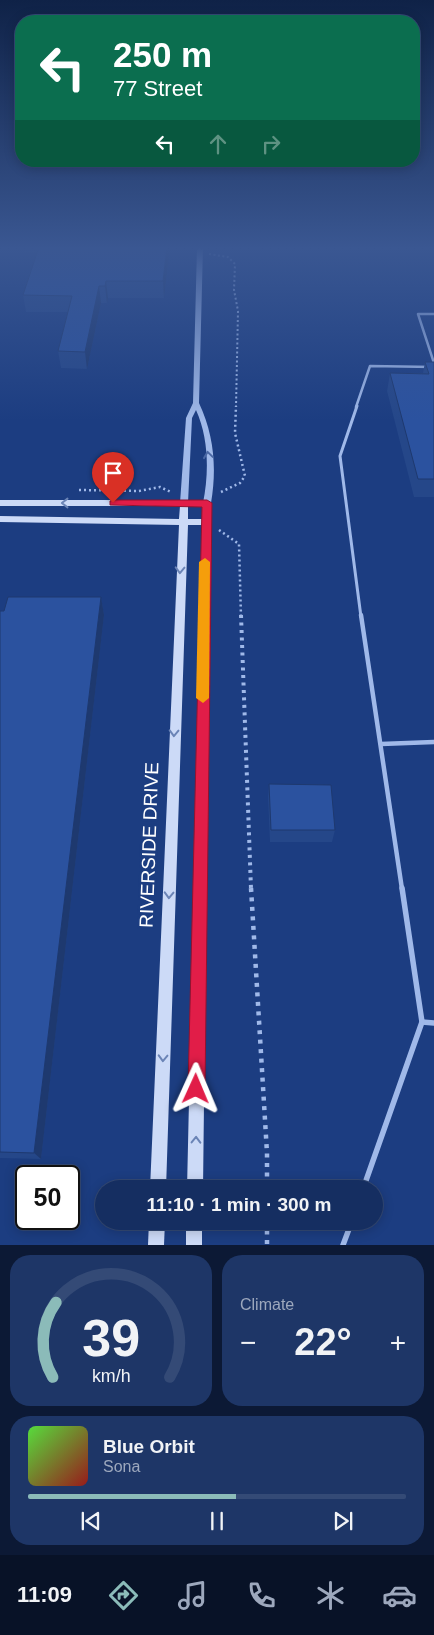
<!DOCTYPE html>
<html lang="en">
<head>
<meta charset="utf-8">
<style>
	:root { --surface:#152e61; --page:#1e3667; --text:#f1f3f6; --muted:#9da8bd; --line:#344a76; --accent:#8bbbb9 }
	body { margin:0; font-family:Helvetica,sans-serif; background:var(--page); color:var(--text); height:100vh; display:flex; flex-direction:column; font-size:19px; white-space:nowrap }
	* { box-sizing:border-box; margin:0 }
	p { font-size:16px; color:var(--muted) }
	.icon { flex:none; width:28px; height:28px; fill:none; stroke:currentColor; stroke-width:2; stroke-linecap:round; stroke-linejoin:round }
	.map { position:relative; height:1245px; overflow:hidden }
	.sheet { display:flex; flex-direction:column; gap:10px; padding:10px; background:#0c1935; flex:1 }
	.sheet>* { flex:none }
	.hud { position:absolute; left:15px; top:15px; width:405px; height:152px; border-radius:20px; box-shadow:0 2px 12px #0003,0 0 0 1px var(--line); background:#0b6e4f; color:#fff; overflow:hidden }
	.speed { position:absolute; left:15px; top:1165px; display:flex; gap:10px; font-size:25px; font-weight:700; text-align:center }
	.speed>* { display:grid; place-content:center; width:65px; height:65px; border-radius:50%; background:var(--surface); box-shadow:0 2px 12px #0003,0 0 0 1px var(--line); line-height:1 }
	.speed .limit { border:2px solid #111; border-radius:8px; background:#fff; color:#111 }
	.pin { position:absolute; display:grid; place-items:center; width:42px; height:42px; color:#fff; margin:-51px -21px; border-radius:50% 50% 50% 0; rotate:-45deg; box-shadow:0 0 5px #0007 }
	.pin .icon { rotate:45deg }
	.me { position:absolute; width:55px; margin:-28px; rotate:1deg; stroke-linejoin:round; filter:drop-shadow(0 0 4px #0008) }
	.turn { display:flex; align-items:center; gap:18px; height:105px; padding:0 15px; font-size:22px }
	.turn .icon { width:65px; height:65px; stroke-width:2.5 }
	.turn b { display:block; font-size:35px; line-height:42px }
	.lanes { display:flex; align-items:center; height:48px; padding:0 15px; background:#0003; justify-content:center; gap:25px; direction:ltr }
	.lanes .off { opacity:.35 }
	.big { font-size:38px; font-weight:700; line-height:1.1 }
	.sheet .tile { flex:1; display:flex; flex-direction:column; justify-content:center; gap:8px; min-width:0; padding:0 18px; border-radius:20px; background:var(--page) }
	.sheet .dial { align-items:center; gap:0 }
	.dial svg { height:130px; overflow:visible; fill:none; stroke:var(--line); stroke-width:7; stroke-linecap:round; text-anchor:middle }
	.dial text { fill:var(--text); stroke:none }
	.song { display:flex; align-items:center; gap:15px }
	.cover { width:60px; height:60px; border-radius:8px; background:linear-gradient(135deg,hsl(110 70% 55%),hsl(0 70% 35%)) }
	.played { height:5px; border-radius:2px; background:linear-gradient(90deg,var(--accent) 55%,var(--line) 55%) }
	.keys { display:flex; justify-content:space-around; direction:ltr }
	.heat { display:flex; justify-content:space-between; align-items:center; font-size:28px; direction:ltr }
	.sheet .tiles { flex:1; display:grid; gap:10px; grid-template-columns:1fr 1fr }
	.tile:last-child { grid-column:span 2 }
	.trip { position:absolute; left:95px; top:1180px; width:288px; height:50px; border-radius:25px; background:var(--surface); box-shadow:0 2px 12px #0003,0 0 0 1px var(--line); font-weight:700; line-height:50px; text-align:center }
	.tabs { display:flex; height:80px; justify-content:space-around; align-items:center; background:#081227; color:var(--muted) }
	.tabs .icon { width:35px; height:35px }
	.tabs .current { color:var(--accent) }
	.tabs b { font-size:22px; color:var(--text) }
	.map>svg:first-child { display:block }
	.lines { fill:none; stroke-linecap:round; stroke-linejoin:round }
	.path-far3 { stroke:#a0b9e9; stroke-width:2; stroke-dasharray:2 2.5; stroke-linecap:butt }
	.path-far2 { stroke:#a0b9e9; stroke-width:2.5; stroke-dasharray:2 3; stroke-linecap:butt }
	.path-far1 { stroke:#a0b9e9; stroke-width:4; stroke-dasharray:3 4.5; stroke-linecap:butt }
	.path { stroke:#a0b9e9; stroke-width:4.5; stroke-dasharray:4 5.5; stroke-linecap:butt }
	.service-far3 { stroke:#a0b9e9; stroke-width:2.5 }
	.service-far2 { stroke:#a0b9e9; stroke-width:3 }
	.service-far1 { stroke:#a0b9e9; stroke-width:4.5 }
	.service { stroke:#a0b9e9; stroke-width:5.5 }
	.tertiary { fill:#a0b9e9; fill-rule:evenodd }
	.secondary { fill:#ccdaf7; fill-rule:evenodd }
	.wall { fill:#254789 }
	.shaded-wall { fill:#1e396f }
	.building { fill:#2b529f; stroke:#1e396f }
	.oneway { stroke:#4a68a5 }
	.oneway2 { stroke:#6b84b6 }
	.route { fill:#e11d48; stroke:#92132f }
	.slow { fill:#f59e0b }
	.labels { text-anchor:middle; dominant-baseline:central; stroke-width:5; stroke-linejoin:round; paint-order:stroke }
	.near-street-label { font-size:19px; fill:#fff; stroke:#1c3d81 }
</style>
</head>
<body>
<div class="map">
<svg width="434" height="1245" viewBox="0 0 434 1245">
	<rect width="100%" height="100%" fill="#1c3d81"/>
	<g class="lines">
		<polyline class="path-far3" points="209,254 228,257 235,264 234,290 238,311 236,407"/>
		<g class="path-far2">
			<polyline points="79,490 139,491 160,487 171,492"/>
			<polyline points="221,492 240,483 245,476 235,433 236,406"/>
			<polyline points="219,530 239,544 241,617"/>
		</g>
		<polyline class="path-far1" points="241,615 251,889"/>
		<g class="path">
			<polyline points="251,888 267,1153 267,1189"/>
			<polyline points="267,1221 267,1245"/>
		</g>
		<g class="service-far3">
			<polyline points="434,314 418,314 434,363"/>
			<polyline points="356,407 370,366 434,367"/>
		</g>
		<polyline class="service-far2" points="357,406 340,456 361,617"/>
		<g class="service-far1">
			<polyline points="361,615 402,889"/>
			<polyline points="381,744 434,742"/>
		</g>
		<g class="service">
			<polyline points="422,1022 434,1023"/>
			<polyline points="363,1189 422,1022 402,888"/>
			<polyline points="343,1245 352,1221"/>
		</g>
		<path class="tertiary" d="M197,247h6l-4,156c15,32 18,65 12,100l-4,2h-3l-1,-2c6,-30 6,-64 -7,-93l-4,8 -4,85 -4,2 -4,-2 6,-85 7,-15z"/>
		<g class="secondary">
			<path d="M0,500h207l4,3 -8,686h-16l15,-664h-14l-22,664h-16l29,-664 -179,-3v-6l179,3 1,-13h-180zM188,506h15l-1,13h-14z"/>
			<polygon points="149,1221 165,1221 164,1245 148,1245"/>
			<rect x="186" y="1221" width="16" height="24"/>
		</g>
	</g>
	<g class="wall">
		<polygon points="23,247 170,247 164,298 108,298 107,303 101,303 87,369 61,368 58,351 68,312 26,312 23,295 37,252 25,253"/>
		<polygon points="425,362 434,362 434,497 414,497 387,391 390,373 423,373"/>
		<polygon points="101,597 104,615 41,1159 0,1158 0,611"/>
		<polygon points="269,784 335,830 332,842 270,842 268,797"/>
	</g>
	<g class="shaded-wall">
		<polygon points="167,247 170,247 164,298 163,281"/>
		<polygon points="106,281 108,298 107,303 105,286"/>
		<polygon points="99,286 101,303 87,369 85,352"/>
		<polygon points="101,597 104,615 41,1159 34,1153"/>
	</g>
	<g class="building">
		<polygon points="39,247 167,247 163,281 106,281 105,286 99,286 85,352 58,351 72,296 23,295"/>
		<polygon points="425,362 434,362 434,479 418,479 390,373 429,374"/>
		<polygon points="8,597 101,597 34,1153 0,1152 0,611 4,611"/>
		<polygon points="269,784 331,785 335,830 271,830"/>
	</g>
	<defs><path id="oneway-chevron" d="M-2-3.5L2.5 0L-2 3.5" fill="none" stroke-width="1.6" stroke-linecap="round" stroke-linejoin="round" transform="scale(1.25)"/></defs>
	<use class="oneway" href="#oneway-chevron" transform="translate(208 455) rotate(-98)"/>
	<g class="oneway2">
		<use href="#oneway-chevron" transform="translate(65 503) rotate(-180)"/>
		<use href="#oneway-chevron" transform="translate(180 570) rotate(92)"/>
		<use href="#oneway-chevron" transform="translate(174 733) rotate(92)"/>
		<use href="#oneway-chevron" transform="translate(169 895) rotate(92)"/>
		<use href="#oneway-chevron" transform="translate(163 1058) rotate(92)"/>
		<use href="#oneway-chevron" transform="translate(196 1140) rotate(-89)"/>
	</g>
	<linearGradient id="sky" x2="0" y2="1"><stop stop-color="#0f2247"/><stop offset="0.59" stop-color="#3a5792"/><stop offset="1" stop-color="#3a5792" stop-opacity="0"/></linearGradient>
	<rect width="434" height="421" fill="url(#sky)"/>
	<polygon class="route" points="113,500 207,500 212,503 205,1089 203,1095 196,1098 190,1095 188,1089 202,507 110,505 110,501"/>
	<polygon class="slow" points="205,558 210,562 209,698 203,703 196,698 199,562"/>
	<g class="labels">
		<g class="near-street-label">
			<text transform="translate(149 845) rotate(-88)">RIVERSIDE DRIVE</text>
		</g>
	</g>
</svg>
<div class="speed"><div class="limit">50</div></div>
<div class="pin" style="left:113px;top:503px;background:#d93025"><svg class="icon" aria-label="arrive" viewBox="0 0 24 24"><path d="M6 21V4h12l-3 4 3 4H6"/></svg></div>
<svg class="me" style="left:196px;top:1089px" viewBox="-20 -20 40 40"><path d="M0-17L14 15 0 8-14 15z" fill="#e11d48" stroke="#fff" stroke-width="4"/></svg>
<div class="trip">11:10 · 1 min · 300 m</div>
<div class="hud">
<div class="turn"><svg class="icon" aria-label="left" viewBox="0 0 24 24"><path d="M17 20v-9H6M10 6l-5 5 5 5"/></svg><div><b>250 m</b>77 Street</div></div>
<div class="lanes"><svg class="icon" aria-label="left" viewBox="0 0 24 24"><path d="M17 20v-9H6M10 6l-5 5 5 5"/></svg><svg class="icon off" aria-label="ahead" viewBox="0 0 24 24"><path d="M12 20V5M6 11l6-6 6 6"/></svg><svg class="icon off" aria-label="right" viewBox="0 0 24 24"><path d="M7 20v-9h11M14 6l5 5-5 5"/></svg></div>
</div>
</div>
<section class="sheet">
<div class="tiles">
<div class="tile dial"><svg viewBox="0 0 100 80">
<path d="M14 69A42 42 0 1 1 86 69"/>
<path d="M14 69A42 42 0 0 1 16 23" stroke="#8bbbb9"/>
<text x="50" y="56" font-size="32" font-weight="700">39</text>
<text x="50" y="72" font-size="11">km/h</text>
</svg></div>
<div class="tile"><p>Climate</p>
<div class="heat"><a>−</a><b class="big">22°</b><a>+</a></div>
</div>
<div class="tile">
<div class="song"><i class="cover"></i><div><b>Blue Orbit</b><p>Sona</p></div></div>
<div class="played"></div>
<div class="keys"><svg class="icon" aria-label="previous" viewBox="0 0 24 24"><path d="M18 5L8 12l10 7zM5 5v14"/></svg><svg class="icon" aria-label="pause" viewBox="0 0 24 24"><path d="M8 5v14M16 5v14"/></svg><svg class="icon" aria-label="next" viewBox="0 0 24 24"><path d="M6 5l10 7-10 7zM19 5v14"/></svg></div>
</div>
</div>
</section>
<nav class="tabs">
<b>11:09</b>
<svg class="icon current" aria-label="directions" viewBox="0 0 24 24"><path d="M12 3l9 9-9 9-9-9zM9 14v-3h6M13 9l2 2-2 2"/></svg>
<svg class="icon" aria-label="music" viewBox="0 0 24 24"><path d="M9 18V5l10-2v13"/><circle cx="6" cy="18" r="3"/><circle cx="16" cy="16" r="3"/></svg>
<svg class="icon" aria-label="phone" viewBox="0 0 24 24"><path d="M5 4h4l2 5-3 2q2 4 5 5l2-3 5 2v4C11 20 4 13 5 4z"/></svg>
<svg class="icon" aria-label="climate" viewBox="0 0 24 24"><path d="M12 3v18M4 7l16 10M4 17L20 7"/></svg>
<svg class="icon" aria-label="car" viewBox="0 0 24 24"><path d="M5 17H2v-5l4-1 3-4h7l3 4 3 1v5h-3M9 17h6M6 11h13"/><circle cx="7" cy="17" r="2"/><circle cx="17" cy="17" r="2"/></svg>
</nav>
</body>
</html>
